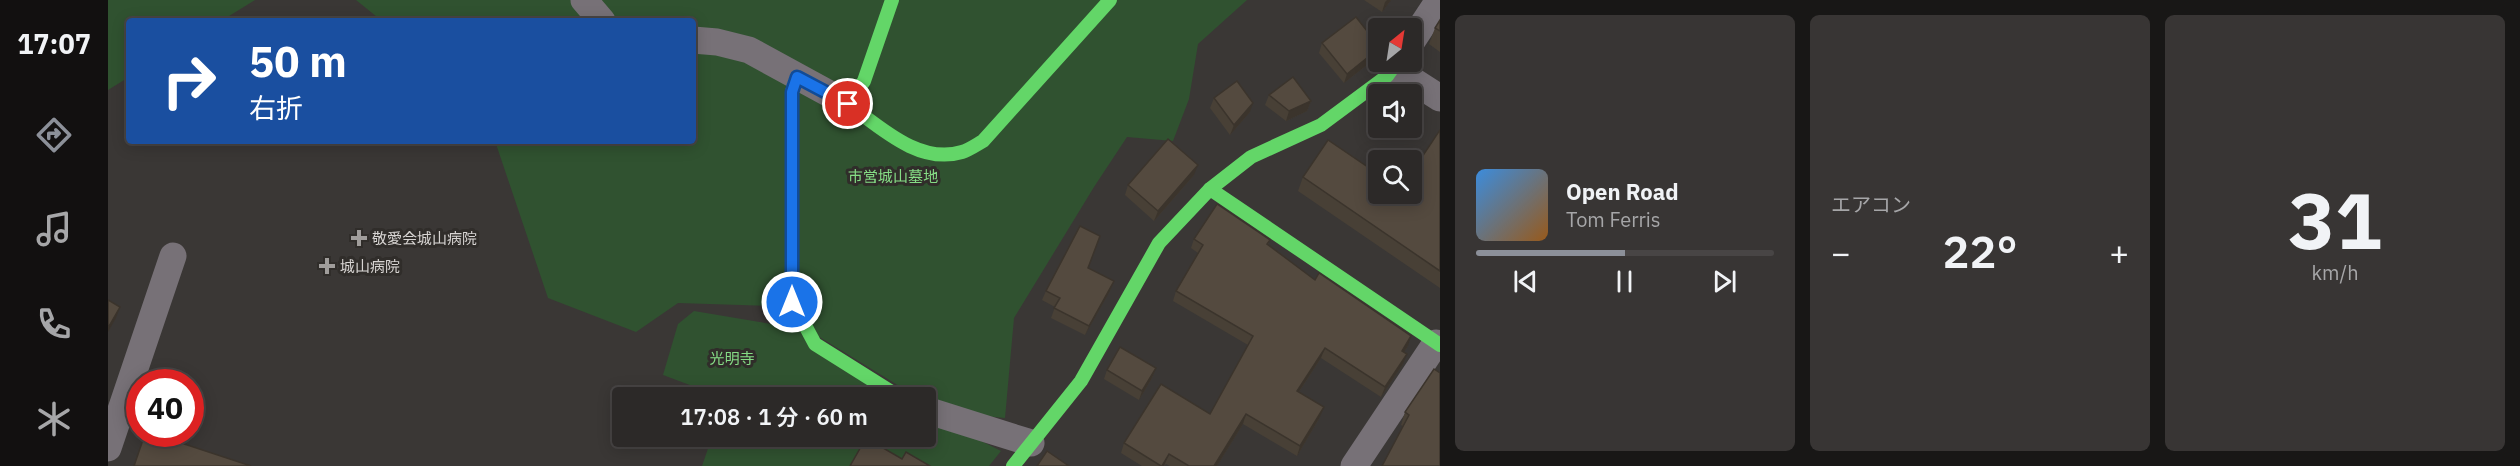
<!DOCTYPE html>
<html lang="ja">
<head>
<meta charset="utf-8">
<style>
	:root { --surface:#2c2928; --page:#383534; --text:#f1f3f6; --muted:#a6a6a8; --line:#484545; --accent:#8c9099 }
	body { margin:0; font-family:"IBM Plex Sans","Noto Sans JP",sans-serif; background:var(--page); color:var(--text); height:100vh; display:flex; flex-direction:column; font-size:22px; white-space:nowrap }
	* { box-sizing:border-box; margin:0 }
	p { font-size:20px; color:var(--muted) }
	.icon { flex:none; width:33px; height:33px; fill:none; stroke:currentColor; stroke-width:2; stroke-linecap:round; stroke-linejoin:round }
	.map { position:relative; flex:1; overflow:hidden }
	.sheet { display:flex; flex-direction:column; gap:15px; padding:15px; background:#181716; width:1080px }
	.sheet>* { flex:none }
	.top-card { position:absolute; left:18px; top:18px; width:570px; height:126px; border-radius:6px; box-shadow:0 3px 15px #0003,0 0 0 2px var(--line); background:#1a4fa0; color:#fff; overflow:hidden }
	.needle { width:39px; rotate:30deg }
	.fabs { position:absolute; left:1260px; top:18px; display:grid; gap:12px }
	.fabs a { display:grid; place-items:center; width:54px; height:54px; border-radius:6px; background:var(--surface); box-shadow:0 3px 15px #0003,0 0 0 2px var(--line); font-size:30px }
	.speed { position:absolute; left:18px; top:369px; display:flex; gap:12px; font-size:30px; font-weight:700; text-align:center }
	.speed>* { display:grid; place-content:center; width:78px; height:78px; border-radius:50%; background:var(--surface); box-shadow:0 3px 15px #0003,0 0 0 2px var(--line); line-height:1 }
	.speed .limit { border:9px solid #d22; background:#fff; color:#111 }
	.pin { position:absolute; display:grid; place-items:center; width:51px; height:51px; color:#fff; margin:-26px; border:3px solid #fff; border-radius:50%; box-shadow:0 2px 6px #0007 }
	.me { position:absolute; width:66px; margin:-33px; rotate:0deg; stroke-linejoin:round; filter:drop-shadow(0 0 4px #0008) }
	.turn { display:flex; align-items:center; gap:21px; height:126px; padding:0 24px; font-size:27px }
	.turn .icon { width:78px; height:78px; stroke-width:2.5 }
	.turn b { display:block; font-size:42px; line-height:51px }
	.big { font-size:45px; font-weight:600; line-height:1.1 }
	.sheet .widget { flex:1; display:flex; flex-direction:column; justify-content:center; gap:9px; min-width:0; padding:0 21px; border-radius:9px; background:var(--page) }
	.sheet .dial { align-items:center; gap:0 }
	.dial b { font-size:78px; line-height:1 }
	.song { display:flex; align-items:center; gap:18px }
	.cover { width:72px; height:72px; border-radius:9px; background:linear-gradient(135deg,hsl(210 70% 55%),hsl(30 70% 35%)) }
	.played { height:6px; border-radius:3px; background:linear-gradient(90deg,var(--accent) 50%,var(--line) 50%) }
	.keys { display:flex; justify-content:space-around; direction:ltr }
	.heat { display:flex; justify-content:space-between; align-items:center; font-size:33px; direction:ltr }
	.sheet .tiles { flex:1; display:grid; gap:15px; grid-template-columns:repeat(3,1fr) }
	.trip { position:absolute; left:504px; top:387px; width:324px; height:60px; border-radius:6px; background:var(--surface); box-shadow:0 3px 15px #0003,0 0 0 2px var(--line); font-weight:600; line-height:60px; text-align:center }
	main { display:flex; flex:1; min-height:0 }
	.dock { display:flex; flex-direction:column; width:108px; justify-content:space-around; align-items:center; background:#121010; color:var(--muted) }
	.dock .icon { width:42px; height:42px }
	.dock .selected { color:var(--accent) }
	.dock b { font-size:27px; color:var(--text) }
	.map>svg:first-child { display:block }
	.green { fill:#305230 }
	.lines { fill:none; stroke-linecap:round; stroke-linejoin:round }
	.street { stroke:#777177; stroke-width:27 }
	.fast { stroke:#63d668; stroke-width:14 }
	.wall { fill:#484036 }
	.shaded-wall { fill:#3b342c }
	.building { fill:#544a3f; stroke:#3b342c; stroke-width:1.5 }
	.route-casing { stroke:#114b97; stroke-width:15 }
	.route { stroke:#1a73e8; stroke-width:10 }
	.poi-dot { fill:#a09d9b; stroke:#302d2a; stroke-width:2 }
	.labels { text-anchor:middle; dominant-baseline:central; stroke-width:6; stroke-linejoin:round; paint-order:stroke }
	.park-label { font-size:15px; fill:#85dc85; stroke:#302d2a }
	.poi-label { font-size:15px; fill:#d7d4d2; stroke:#302d2a; text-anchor:start }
</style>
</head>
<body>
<main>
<nav class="dock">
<b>17:07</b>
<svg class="icon selected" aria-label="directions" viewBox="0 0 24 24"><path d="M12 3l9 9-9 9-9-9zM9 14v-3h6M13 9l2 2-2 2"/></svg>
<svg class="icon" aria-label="music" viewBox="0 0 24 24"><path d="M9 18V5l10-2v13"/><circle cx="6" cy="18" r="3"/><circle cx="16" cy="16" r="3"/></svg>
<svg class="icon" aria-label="phone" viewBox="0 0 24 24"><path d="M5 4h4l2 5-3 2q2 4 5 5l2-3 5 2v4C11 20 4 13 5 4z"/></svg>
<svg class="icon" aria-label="climate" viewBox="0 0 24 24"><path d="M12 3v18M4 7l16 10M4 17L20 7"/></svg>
</nav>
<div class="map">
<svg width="1332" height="466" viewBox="0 0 1332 466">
	<rect width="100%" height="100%" fill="#3a3735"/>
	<g class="green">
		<polygon points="0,0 147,0 113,21 21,21 21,77 0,90"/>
		<polygon points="248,0 1139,0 1090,44 1081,99 1065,141 1019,137 986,187 906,318 897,418 855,414 818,398 809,397 661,306 570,303 528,332 440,298 387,141 585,141 585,21 274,21"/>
		<polygon points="586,311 693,329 788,397 614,397 555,375 570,324"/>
		<polygon points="818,413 893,451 881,466 594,466 604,437 818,436"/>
	</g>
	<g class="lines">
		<g class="street">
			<polyline points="476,0 494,21"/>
			<polyline points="585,40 609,42 641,50 740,104"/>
			<polyline points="1304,41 1331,0"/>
			<polyline points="1285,68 1332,98"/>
			<polyline points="818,410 923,443"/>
			<polyline points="0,448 65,256"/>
			<polyline points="1246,466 1328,343"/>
		</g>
		<g class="fast">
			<path d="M784,0l-28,81 -16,23c32,23 71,61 114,48 7,-2 14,-7 21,-11l127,-141"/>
			<polyline points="689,77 684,92 684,301 707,344 793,398"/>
			<polyline points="1102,189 1332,345"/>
			<polyline points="905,466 973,381 1051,243 1102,189 1143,157 1213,125 1279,76 1289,62"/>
		</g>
	</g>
	<g class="wall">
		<polygon points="1256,0 1283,0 1274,12"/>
		<polygon points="1332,20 1332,52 1321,44 1327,28"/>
		<polygon points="1214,43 1270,45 1270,54 1269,57 1236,83 1211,53"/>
		<polygon points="1161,95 1203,101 1199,111 1178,121 1157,105"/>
		<polygon points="1106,98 1142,112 1122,135 1102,108"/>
		<polygon points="1332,130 1332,288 1190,191 1195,177 1270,194 1304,194"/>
		<polygon points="1086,175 1046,221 1017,195 1020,185"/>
		<polygon points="1086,239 1162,240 1160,245 1207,280 1300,346 1296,352 1295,364 1273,397 1213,358 1191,392 1212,417 1189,456 1135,424 1109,466 1062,466 1058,464 1056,466 1034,466 1013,453 1016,443 1102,414 1140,345 1065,301 1068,291 1090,253 1083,248"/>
		<polygon points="980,268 1006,281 1002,291 977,335 943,318 947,307 934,300 938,291"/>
		<polygon points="1048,368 1044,378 1031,400 996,379 999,370"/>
		<polygon points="1332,373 1295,426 1293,425 1297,412"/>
	</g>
	<g class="shaded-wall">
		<polygon points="1279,0 1283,0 1274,12 1277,2"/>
		<polygon points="1270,49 1269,57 1236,83 1239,74"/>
		<polygon points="1203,101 1199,111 1178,121 1181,111"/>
		<polygon points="1145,103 1142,112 1122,135 1126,125"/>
		<polygon points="1090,165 1086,175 1046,221 1050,211"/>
		<polygon points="1006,281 1002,291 977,335 981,326"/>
		<polygon points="12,307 8,318 0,332 0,328"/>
		<polygon points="1303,336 1300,346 1290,361 1294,351"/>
		<polygon points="1217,348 1213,358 1185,401 1189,391"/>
		<polygon points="1299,354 1295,364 1273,397 1277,387"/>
		<polygon points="1048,368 1044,378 1031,400 1034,391"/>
		<polygon points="1216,407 1212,417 1189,456 1192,446"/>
		<polygon points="1138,414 1135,424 1109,466 1106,466"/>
		<polygon points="1061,454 1056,466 1054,466"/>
	</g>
	<g class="building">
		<polygon points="1248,17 1270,45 1270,49 1239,74 1214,43"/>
		<polygon points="1332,20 1332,31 1327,28"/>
		<polygon points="1185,77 1203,101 1181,111 1161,95"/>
		<polygon points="1129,81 1145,103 1126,125 1106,98"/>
		<polygon points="1332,130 1332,271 1195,177 1220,140 1270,174 1270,194 1304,194 1304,172"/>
		<polygon points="1060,139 1090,165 1050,211 1020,185"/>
		<polygon points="1109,204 1162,240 1159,244 1207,280 1211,273 1303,336 1294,351 1299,354 1277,387 1217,348 1189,391 1216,407 1192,446 1138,414 1106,466 1081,466 1061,454 1054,466 1053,466 1016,443 1053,384 1102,414 1145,336 1068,291 1095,245 1086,239"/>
		<polygon points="972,226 992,236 980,268 1006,281 981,326 946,308 952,298 938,291"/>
		<polygon points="0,300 12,307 0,328"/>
		<polygon points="1012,347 1048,368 1034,391 999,370"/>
		<polygon points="1326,369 1332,373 1332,466 1274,466 1301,415 1297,412"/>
		<polygon points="37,434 46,434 143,466 26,466"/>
		<polygon points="758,438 794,459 798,452 822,466 742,466"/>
		<polygon points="939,451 961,466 929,466"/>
	</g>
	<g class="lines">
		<defs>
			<polyline id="route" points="684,302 684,92 689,77 740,104"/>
		</defs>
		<use href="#route" class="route-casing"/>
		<use href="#route" class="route"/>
	</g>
	<g class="poi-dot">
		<path d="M248 229h6v6h6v6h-6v6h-6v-6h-6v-6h6z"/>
		<path d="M216 257h6v6h6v6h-6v6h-6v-6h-6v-6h6z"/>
	</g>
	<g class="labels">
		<g class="park-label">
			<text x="785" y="176">市営城山墓地</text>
			<text x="624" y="358">光明寺</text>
		</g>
		<g class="poi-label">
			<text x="264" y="238">敬愛会城山病院</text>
			<text x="232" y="266">城山病院</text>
		</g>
	</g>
</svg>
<div class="fabs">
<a><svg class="needle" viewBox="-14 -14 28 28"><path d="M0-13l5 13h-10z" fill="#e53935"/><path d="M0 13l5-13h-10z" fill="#a6a6a8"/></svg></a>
<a><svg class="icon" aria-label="sound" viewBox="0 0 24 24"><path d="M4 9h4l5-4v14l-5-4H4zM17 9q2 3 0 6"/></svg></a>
<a><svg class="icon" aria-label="search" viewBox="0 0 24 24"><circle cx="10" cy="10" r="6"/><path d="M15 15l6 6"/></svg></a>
</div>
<div class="speed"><div class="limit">40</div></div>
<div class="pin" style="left:740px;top:104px;background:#d93025"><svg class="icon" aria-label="arrive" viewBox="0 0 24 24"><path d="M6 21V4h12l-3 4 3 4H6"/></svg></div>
<svg class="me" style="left:684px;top:302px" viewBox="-20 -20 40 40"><circle r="17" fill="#1a73e8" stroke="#fff" stroke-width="3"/><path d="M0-11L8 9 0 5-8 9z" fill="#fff"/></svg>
<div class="trip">17:08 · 1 分 · 60 m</div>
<div class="top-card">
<div class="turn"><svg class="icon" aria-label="right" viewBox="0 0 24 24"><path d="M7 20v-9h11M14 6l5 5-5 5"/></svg><div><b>50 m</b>右折</div></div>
</div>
</div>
<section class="sheet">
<div class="tiles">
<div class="widget">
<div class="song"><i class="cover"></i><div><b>Open Road</b><p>Tom Ferris</p></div></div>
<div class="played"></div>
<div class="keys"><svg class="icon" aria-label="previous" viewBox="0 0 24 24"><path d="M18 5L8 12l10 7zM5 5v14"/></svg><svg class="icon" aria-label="pause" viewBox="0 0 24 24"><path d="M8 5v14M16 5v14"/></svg><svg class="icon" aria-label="next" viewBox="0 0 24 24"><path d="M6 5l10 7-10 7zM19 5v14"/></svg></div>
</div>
<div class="widget"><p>エアコン</p>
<div class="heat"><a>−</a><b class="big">22°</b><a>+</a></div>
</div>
<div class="widget dial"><b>31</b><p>km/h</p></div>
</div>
</section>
</main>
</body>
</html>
